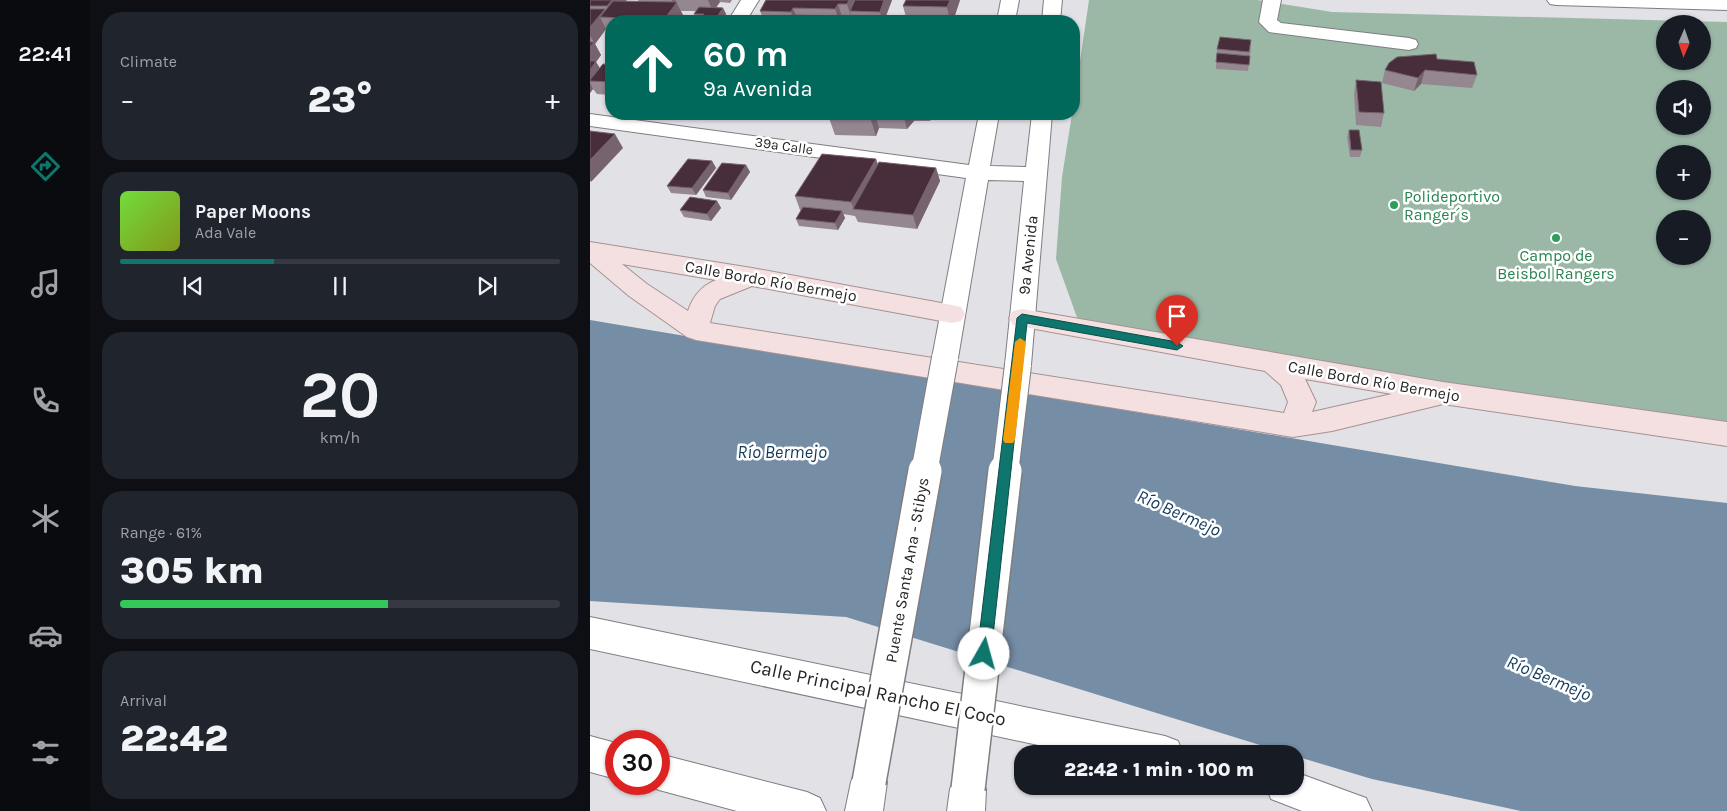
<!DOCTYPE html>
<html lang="en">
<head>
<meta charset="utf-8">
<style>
	:root { --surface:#171b24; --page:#20242c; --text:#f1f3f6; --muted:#9ea1a6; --line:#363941; --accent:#0f766e }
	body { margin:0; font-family:Karla,sans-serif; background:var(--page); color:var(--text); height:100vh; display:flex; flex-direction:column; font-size:19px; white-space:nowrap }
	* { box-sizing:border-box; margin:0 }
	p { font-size:16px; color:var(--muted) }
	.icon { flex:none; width:28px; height:28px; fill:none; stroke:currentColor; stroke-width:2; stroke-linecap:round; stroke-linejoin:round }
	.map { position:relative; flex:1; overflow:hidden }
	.sheet { display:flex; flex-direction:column; gap:12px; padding:12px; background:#0d0f14; width:500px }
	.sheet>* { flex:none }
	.hud { position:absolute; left:15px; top:15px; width:475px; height:105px; border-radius:20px; box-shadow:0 1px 4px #0004; background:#00695c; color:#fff; overflow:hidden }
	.needle { width:32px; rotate:182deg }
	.tools { position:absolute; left:1066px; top:15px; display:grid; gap:10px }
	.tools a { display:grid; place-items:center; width:55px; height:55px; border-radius:50%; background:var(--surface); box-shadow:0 1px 4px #0004; font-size:25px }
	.speed { position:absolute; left:15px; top:730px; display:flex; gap:10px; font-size:25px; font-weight:700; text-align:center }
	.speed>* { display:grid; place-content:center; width:65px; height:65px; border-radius:50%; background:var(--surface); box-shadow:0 1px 4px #0004; line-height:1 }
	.speed .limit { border:8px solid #d22; background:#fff; color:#111 }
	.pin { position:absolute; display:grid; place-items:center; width:42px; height:42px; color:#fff; margin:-51px -21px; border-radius:50% 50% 50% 0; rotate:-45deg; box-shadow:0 0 5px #0007 }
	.pin .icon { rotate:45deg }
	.me { position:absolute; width:55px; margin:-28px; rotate:7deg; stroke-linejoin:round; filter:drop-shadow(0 0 4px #0008) }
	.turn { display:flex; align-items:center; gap:18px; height:105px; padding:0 15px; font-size:22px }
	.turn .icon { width:65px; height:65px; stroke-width:2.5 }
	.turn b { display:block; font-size:35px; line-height:42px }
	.big { font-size:38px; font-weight:800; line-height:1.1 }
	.sheet .tile { flex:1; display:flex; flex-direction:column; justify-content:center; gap:8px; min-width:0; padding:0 18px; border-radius:20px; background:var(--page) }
	.sheet .dial { align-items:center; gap:0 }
	.dial b { font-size:65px; line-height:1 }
	.song { display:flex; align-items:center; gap:15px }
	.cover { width:60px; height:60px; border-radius:8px; background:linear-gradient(135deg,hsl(100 70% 55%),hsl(70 70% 35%)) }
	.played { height:5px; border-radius:2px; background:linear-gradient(90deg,var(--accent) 35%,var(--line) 35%) }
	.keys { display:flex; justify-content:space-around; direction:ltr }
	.heat { display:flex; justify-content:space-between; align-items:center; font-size:28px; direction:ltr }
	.charge { height:8px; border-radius:4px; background:linear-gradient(90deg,#34c759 61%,var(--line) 0) }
	.trip { position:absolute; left:424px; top:745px; width:290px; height:50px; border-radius:20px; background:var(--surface); box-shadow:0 1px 4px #0004; font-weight:800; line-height:50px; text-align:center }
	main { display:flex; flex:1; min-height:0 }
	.dock { display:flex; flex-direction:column; width:90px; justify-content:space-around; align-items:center; background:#090b0e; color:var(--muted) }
	.dock .icon { width:35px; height:35px }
	.dock .on { color:var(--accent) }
	.dock b { font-size:22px; color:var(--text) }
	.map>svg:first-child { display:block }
	.green { fill:#9bb8a7; fill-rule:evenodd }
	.water { fill:#758da5 }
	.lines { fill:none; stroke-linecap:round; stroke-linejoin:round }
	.minor-casing { stroke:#7e7e82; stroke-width:2 }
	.major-casing { stroke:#a69292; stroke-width:2 }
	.minor { fill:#fff; fill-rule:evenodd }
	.major { fill:#f4e0e0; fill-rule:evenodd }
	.minor-bridge-far1-casing { stroke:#7e7e82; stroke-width:28; stroke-linecap:butt }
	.minor-bridge-casing { stroke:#7e7e82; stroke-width:36; stroke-linecap:butt }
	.minor-bridge-far1 { stroke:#fff; stroke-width:26 }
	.minor-bridge { stroke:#fff; stroke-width:33 }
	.wall { fill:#948790 }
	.shaded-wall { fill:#76636e }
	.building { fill:#482d3b; stroke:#76636e }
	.route { fill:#0f766e; stroke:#0a4d48 }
	.slow { fill:#f59e0b }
	.leisure-dot { fill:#2e9e5b; stroke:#fff; stroke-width:2 }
	.labels { text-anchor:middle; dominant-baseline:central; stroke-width:5; stroke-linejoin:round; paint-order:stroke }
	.far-street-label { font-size:14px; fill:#252527; stroke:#fff }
	.leisure-label { font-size:16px; fill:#27864d; stroke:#fff; text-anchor:start }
	.street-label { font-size:16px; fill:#252527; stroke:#fff }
	.water-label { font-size:18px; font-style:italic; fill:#10395b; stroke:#fff }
	.near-street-label { font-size:19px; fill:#252527; stroke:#fff }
</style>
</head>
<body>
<main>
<nav class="dock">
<b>22:41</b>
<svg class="icon on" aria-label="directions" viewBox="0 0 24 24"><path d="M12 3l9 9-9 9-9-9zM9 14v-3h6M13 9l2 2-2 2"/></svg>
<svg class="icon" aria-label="music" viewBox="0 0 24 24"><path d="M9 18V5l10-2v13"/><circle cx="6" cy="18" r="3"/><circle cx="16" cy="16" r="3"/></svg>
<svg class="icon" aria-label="phone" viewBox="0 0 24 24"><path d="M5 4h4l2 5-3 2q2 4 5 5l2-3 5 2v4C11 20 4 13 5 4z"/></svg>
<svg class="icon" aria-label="climate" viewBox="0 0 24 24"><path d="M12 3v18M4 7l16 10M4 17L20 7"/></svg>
<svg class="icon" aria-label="car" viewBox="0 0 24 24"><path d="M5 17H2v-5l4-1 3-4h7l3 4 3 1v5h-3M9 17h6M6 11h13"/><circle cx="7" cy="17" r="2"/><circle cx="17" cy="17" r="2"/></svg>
<svg class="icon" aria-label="filters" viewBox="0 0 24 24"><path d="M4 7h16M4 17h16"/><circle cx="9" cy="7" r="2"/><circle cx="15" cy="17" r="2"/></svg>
</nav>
<section class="sheet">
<div class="tile"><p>Climate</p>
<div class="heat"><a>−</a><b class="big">23°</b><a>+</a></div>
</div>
<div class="tile">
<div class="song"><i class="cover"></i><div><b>Paper Moons</b><p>Ada Vale</p></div></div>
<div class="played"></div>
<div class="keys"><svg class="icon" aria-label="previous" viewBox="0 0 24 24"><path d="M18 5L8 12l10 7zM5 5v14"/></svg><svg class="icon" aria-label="pause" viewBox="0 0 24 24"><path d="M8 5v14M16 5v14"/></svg><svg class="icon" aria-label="next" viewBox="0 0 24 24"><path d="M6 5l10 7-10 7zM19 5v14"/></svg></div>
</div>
<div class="tile dial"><b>20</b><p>km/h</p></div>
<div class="tile"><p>Range · 61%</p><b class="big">305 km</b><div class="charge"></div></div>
<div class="tile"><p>Arrival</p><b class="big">22:42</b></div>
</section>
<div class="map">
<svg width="1137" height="811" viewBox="0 0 1137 811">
	<rect width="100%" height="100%" fill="#e1e1e6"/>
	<path class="green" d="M499,0h168l75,12 395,10v404l-51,-6 -597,-97 -23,-64 6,-82 10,-63h2v-12zM1075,24h37v37h-37zM1075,89h37v37h-37zM1075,154h37v37h-37zM1075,219h37v37h-37z"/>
	<polygon class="water" points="0,320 985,486 1137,503 1137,811 931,811 782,779 705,756 705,754 699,754 256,617 0,601"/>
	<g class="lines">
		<defs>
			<g id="minor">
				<polygon points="151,0 169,0 156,21 138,21"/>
				<polygon points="411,0 429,0 425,21 407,21"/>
				<polygon points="454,0 472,0 470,21 452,21"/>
				<polygon points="673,0 691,0 687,20 691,23 819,38 826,40 828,44 826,48 819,50 679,32 669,22"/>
				<polygon points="957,0 1137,0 1137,10 966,5 960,4"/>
				<polygon points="0,114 379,165 389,114 409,114 400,166 436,167 442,114 462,114 441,365 437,372 428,375 419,372 415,365 434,181 398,180 368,358 364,365 355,368 346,365 342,358 376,178 0,126"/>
				<polygon points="0,617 575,736 588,741 593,754 490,754 0,649"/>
				<polygon points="0,736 26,743 26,779 0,772"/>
				<polygon points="69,754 217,792 230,798 236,811 147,811 69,790 56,784 69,784"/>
				<polygon points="279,764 292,769 297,782 293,811 255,811 261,782 266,769"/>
				<polygon points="378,771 391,776 396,789 395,811 357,811 360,789 365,776"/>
				<polygon points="705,772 776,798 782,811 712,811 681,799 676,786 705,786"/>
			</g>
			<path id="major" d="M0,242l162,26 200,37 9,2 4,7 -4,7 -9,2 -200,-37 -32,13 -5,7 -5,17 574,90 4,-11 -7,-17 -16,-14 -252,-46 -4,-7 4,-7 9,-2 421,73 284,40v24l-284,-42 -111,27 -39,6 -597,-97 -9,-3 -58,-41 -39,-33zM32,264l94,16c-15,6 -23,16 -28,31l-41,-27zM715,379l87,15 -80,18 4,-10z"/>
		</defs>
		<use href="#minor" class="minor-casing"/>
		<use href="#major" class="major-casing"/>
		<use href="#minor" class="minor"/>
		<use href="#major" class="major"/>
		<defs>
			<g id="minor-bridge-far1">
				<polyline points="334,473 355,358"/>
				<polyline points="415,473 428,365"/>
			</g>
			<g id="minor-bridge">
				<polyline points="279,782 335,471"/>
				<polyline points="378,789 415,471"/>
			</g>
		</defs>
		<use href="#minor-bridge-far1" class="minor-bridge-far1-casing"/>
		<use href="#minor-bridge" class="minor-bridge-casing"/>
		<use href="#minor-bridge-far1" class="minor-bridge-far1"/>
		<use href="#minor-bridge" class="minor-bridge"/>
	</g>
	<g class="wall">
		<polygon points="0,0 36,0 37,2 49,2 48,0 142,0 140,3 130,2 126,7 133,8 136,14 132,21 107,21 104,14 106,11 91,11 93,15 89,21 21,21 21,40 18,34 20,31 17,31 16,29 5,44 11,55 6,62 10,68 21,65 21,95 7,94 3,89 0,93"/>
		<polygon points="176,0 302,0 294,21 263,21 262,16 261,17 252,17 250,21 174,21 170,11"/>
		<polygon points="316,0 370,0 363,21 317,21 313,6"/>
		<polygon points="661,47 658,71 626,69 627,49"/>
		<polygon points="847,59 887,75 882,88 831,84 824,91 792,83 795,70"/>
		<polygon points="766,80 794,113 791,127 766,125 764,94"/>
		<polygon points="183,114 342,114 340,121 324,121 317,129 289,128 286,136 245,135 239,118 184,117"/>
		<polygon points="759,130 772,150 770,157 760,157 757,137"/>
		<polygon points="286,159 288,164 346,168 350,181 327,229 268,222 265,216 253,214 255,218 248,230 209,226 206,219 211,210 210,210 205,196"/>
		<polygon points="122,161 126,168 106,195 81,193 77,186"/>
		<polygon points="156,165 160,172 141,200 116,197 113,190"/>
		<polygon points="127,201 131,208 121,221 94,217 90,210"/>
	</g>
	<g class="shaded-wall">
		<polygon points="22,0 36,0 37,2 23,17 17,6"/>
		<polygon points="82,0 85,0 93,15 89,21 73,21 84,6"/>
		<polygon points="118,0 129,0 130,2 123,12"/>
		<polygon points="259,0 268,0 260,11 261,17 257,4"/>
		<polygon points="294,0 302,0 294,21 292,21 290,12"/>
		<polygon points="360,0 370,0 363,21 360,21 357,7"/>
		<polygon points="248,4 252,17 250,21 246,21 248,17 245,9"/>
		<polygon points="133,8 136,14 132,21 124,21"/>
		<polygon points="203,8 208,21 205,21 201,12"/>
		<polygon points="15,9 19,17 10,17 16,29 5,44 11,55 6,62 14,75 0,81 0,47 4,42 0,36 0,27"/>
		<polygon points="835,70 831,84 824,91 828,78"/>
		<polygon points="0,83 3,89 0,93"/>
		<polygon points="282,114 285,114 289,128 286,136 280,117"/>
		<polygon points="313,114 322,114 324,121 317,129"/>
		<polygon points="338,114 342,114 340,121"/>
		<polygon points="25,134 33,148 1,182 0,180 0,160"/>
		<polygon points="286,159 290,173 264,209 261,202"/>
		<polygon points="122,161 126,168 106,195 102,188"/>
		<polygon points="156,165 160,172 141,200 138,193"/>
		<polygon points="346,168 350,181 327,229 323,215"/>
		<polygon points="127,201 131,208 121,221 117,214"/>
		<polygon points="252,211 255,218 248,230 245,223"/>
	</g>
	<g class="building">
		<polygon points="0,0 22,0 17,6 0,6"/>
		<polygon points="176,0 259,0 257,4 248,4 245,9 203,8 201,12 170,11"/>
		<polygon points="265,0 294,0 290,12 260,11"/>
		<polygon points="316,0 360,0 357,7 313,6"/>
		<polygon points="23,1 87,2 73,21 27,21 30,18 10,17"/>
		<polygon points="109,7 133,8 124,21 109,21 114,14 104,14"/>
		<polygon points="0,9 15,9 0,27"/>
		<polygon points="201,15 249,16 246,21 197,21"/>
		<polygon points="21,29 21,34 18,34"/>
		<polygon points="630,37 661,40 659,52 627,49"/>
		<polygon points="0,42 4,42 0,47"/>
		<polygon points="627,53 660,56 659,65 626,62"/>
		<polygon points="846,54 847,59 884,62 887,75 835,70 828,78 795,70 799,63 807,57"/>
		<polygon points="0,61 6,61 0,70"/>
		<polygon points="13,64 21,65 21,82 0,81 0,80"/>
		<polygon points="766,80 791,82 794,113 769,112"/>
		<polygon points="239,114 282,114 280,117 238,116"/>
		<polygon points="759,130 769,130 772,150 761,150"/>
		<polygon points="0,131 25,134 0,160"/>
		<polygon points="232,154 286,159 261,202 205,196"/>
		<polygon points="98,159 122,161 102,188 77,186"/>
		<polygon points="289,162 346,168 323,215 263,209"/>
		<polygon points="132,163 156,165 138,193 113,190"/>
		<polygon points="100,197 127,201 117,214 90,210"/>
		<polygon points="213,207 252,211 245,223 206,219"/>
	</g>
	<polygon class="route" points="432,314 587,342 593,346 587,350 437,323 401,654 399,659 394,661 389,659 387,654 427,318"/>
	<polygon class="slow" points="430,338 436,342 425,440 423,443 415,443 413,440 425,342"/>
	<g class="leisure-dot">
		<circle cx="804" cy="205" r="5"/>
		<circle cx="966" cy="238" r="5"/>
	</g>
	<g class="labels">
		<g class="far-street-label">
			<text transform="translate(194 146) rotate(8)">39a Calle</text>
		</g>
		<g class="leisure-label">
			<text x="814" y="196">Polideportivo<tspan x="814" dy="18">Ranger´s</tspan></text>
			<text x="966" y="255" text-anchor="middle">Campo de<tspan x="966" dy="18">Beisbol Rangers</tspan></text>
		</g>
		<g class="street-label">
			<text transform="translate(438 255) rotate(-84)">9a Avenida</text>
			<text transform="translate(181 281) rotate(10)">Calle Bordo Río Bermejo</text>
			<text transform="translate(784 381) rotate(10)">Calle Bordo Río Bermejo</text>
			<text transform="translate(317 570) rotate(-80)">Puente Santa Ana - Stibys</text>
		</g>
		<g class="water-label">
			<text x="192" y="452">Río Bermejo</text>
			<text transform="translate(589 513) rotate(24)">Río Bermejo</text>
			<text transform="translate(959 678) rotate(23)">Río Bermejo</text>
		</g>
		<g class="near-street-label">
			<text transform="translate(288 693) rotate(12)">Calle Principal Rancho El Coco</text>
		</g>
	</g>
</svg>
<div class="tools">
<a><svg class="needle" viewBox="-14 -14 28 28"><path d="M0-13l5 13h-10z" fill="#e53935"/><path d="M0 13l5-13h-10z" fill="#9ea1a6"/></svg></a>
<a><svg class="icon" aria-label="sound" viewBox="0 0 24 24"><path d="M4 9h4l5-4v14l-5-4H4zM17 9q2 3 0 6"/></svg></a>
<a>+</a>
<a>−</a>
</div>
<div class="speed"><div class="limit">30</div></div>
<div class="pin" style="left:587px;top:346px;background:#d93025"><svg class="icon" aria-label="arrive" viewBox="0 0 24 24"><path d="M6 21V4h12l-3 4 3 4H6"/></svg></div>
<svg class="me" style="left:394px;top:654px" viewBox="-20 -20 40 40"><circle r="19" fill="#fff"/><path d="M0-13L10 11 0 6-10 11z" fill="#0f766e"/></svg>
<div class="trip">22:42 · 1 min · 100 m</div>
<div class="hud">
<div class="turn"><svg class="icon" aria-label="ahead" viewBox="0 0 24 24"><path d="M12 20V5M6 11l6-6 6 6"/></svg><div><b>60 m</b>9a Avenida</div></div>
</div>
</div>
</main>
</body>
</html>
